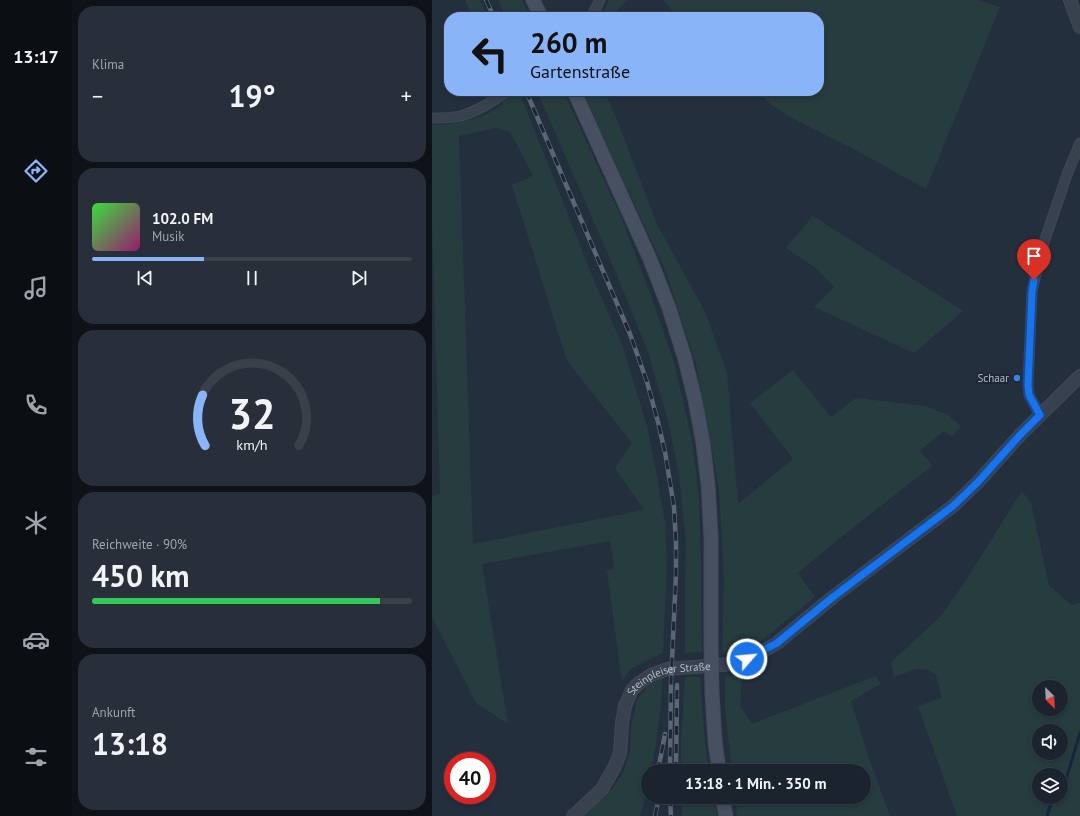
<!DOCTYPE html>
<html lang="de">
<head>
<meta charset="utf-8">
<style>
	:root { --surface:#1b232e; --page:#282f3a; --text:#f1f3f6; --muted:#a0a4aa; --line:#39404a; --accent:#8ab4f8 }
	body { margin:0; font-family:"PT Sans",sans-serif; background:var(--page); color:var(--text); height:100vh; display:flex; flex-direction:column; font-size:15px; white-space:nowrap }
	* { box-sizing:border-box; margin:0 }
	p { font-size:13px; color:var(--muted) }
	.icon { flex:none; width:22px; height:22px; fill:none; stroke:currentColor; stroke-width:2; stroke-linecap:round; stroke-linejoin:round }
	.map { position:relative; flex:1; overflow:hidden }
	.panel { display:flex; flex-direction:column; gap:6px; padding:6px; background:#0f1319; width:360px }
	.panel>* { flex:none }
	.guide { position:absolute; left:12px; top:12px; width:380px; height:84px; border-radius:16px; box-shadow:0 2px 6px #0003,0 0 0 1px var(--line); background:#8ab4f8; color:#111; overflow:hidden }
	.needle { width:26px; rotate:156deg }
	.buttons { position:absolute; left:600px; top:680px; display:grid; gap:8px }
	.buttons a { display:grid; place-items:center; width:36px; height:36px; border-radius:50%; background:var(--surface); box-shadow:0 2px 6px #0003,0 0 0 1px var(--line); font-size:20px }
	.speed { position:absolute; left:12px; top:752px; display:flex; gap:8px; font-size:20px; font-weight:700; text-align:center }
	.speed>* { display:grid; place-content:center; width:52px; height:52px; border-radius:50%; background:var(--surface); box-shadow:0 2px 6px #0003,0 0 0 1px var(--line); line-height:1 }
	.speed .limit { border:6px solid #d22; background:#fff; color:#111 }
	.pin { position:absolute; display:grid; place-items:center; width:34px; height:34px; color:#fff; margin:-41px -17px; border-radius:50% 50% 50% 0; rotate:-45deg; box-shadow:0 0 4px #0007 }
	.pin .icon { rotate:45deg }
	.me { position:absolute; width:44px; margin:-22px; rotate:63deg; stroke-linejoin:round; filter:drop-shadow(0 0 3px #0008) }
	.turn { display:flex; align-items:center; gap:14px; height:84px; padding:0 20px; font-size:18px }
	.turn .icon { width:52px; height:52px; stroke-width:2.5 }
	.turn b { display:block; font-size:28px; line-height:34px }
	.big { font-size:30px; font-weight:800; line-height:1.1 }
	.panel .card { flex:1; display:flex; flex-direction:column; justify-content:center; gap:6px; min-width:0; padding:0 14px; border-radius:16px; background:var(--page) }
	.panel .dial { align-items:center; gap:0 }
	.dial svg { height:104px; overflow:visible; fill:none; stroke:var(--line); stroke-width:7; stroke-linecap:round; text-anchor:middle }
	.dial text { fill:var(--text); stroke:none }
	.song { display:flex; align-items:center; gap:12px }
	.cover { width:48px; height:48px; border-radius:6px; background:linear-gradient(135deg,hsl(120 70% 55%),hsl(320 70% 35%)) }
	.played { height:4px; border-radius:2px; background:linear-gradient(90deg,var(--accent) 35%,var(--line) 35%) }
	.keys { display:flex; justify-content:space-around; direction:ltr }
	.heat { display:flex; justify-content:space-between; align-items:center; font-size:22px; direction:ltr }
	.charge { height:6px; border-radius:3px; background:linear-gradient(90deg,#34c759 90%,var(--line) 0) }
	.trip { position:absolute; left:209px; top:764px; width:230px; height:40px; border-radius:20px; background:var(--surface); box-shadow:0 2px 6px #0003,0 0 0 1px var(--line); font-weight:800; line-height:40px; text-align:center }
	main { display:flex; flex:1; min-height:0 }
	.tabs { display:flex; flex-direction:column; width:72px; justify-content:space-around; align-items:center; background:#0b0e12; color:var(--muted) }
	.tabs .icon { width:28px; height:28px }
	.tabs .on { color:var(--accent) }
	.tabs b { font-size:18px; color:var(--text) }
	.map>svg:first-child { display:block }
	.green { fill:#263c3f; fill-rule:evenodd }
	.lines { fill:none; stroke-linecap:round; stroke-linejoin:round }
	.stream { stroke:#17263c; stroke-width:3 }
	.minor-casing { stroke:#414a57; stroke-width:11 }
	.tertiary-casing { stroke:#414a57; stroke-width:14 }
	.secondary-casing { stroke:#414a57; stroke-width:15 }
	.minor { stroke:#38414e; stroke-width:9 }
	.tertiary { stroke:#38414e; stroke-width:12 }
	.secondary { stroke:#465061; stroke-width:13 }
	.rail-casing { stroke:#5a6575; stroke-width:4.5 }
	.rail { stroke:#1d2633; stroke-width:3; stroke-dasharray:9; stroke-linecap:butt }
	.secondary-bridge-casing { stroke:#414a57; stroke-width:15; stroke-linecap:butt }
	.secondary-bridge { stroke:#465061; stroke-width:13 }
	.route-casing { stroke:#114b97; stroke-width:10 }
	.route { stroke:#1a73e8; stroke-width:7 }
	.shop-dot { fill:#3f7fe0; stroke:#1d2633; stroke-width:1.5 }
	.labels { text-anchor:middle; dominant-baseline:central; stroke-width:4; stroke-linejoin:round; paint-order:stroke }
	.poi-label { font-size:11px; fill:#b4bcc9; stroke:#1d2633; text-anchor:end }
	.street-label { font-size:11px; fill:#b4bcc9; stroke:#1d2633 }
</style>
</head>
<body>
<main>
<nav class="tabs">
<b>13:17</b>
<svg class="icon on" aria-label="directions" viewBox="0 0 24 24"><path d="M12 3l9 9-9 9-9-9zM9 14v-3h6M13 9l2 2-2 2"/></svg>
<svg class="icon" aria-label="music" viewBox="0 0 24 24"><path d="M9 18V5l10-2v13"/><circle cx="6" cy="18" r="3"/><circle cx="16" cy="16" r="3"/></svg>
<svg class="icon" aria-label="phone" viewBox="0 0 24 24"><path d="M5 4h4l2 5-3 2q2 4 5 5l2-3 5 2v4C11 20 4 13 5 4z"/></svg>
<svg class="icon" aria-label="climate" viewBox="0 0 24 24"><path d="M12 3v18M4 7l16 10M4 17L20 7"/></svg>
<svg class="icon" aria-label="car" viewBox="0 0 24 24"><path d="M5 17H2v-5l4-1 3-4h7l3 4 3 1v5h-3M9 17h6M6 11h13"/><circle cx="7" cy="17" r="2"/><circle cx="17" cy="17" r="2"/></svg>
<svg class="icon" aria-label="filters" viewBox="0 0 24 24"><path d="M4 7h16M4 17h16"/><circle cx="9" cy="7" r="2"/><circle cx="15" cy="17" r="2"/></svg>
</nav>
<section class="panel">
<div class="card"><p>Klima</p>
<div class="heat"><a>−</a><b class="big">19°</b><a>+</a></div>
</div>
<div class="card">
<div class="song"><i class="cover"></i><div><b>102.0 FM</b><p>Musik</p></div></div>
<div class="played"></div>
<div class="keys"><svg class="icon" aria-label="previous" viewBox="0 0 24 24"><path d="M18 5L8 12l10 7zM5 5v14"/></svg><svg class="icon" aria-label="pause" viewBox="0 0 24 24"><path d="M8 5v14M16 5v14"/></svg><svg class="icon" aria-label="next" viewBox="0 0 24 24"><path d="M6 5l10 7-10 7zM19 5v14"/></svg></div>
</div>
<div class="card dial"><svg viewBox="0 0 100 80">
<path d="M14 69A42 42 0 1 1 86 69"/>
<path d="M14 69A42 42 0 0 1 12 30" stroke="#8ab4f8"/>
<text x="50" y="56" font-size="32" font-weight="700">32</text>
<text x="50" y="72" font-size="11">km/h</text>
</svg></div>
<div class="card"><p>Reichweite · 90%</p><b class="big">450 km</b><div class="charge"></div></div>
<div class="card"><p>Ankunft</p><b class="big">13:18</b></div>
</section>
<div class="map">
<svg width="648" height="816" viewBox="0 0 648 816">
	<rect width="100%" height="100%" fill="#242f3e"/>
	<g class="green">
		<polygon points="33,0 48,0 56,17 40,17"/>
		<polygon points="66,0 90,0 98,17 74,17"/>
		<polygon points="177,0 196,0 188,7 180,17 169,17"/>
		<polygon points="231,0 546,0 568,7 494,189 429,153 360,118 338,104 324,91 387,91 387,17 246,17"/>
		<path d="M67,91h20l76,192 27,61 25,82 10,50 8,47 2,41 -4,89 -33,16 -8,13 -15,-111 7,-2 -4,-28 -128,23 26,160 -32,-21 -44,-86v-120l8,-4 -8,-269v-99l24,-2 27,-7 20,-11zM64,128l14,4 23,44 -21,9 55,176 65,82 -17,25 29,42 -171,34 -14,-408z"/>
		<polygon points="105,91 131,91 190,219 223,307 242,362 260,440 267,497 269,565 270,652 253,653 253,577 254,544 247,474 236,421 216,352 182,268"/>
		<polygon points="151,91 172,91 185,120 225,224 273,312 295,372 306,504 361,459 318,403 361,370 399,417 424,398 494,406 516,415 529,426 520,437 512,431 488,450 500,466 408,538 366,573 383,597 322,647 303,653 290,654 292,578 287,489 264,364 233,270 179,154"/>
		<polygon points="381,216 531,311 482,353 382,307 402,287 385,269 354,248"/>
		<path d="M590,491l9,12 18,83 23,19 8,-3v214h-123l-39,-110 24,-8 -6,-23 -8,-5 -12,-1 -22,8 -3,-15 49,-45 25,-35zM607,687h22v22h-22zM607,731h22v22h-22zM607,775h22v22h-22z"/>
		<polygon points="310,674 308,706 320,724 443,676 449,684 419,701 436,756 458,816 305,816 303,797 432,797 432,771 300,771 293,710 293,676"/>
		<path d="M231,677c-2,32 -6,63 -12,94h-3c0,16 -3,30 -8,45h-58l30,-27 11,-16 7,-22 1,-25 6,-26 11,-14z"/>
		<polygon points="253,677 268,677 273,743 277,771 249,771 249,741"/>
		<polygon points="250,797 282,797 285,816 250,816"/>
	</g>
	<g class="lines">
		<g class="stream">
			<polyline points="629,794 630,793 648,733"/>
			<polyline points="615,816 619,804 626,797"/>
		</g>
		<defs>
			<g id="minor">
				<polyline points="159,17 168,0"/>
				<path d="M0,118c9,0 20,0 29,-2 16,-5 32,-14 45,-25"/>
				<polyline points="608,415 597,395 596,385 600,292 608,254 636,172 648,143"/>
			</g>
			<g id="tertiary">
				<polyline points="638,0 648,27"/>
				<path id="s1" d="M141,816l29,-27 13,-23 5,-13 2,-30 3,-17 7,-16 6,-6 13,-9 16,-6 67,-5 24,-10 19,-11 56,-46 120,-91 24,-23 44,-49 59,-58"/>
			</g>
			<g id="secondary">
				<polyline points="101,0 109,17"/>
				<polyline points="142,91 218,259 237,308 253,359 263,400 271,443 276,484 279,537 279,641"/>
				<polyline points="280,693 283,741 287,771"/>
				<polyline points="290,797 294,816"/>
			</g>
		</defs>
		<use href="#minor" class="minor-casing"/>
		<use href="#tertiary" class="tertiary-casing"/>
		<use href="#secondary" class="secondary-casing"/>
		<use href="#minor" class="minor"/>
		<use href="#tertiary" class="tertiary"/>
		<use href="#secondary" class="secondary"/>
		<defs>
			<g id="rail">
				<polyline points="54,0 62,17"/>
				<polyline points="94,91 198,334 215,382 226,422 233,452 242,507 244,543 244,574 239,682 238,771"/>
				<polyline points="226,771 233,734"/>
				<polyline points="244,771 245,685"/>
				<polyline points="238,797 239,816"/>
				<polyline points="223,816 227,797"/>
			</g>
		</defs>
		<use href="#rail" class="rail-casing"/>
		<use href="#rail" class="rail"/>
		<defs>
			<polyline id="secondary-bridge" points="279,641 280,693"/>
		</defs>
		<use href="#secondary-bridge" class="secondary-bridge-casing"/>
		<use href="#secondary-bridge" class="secondary-bridge"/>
	</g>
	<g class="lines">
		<defs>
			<polyline id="route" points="315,659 345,643 401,597 521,506 545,483 589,434 608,415 597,395 596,385 600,292 602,280"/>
		</defs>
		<use href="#route" class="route-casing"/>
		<use href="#route" class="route"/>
	</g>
	<circle class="shop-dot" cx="585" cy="378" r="4"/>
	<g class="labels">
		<g class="poi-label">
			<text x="577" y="378">Schaar</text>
		</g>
		<g class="street-label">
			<text stroke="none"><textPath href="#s1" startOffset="185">Steinpleiser Straße</textPath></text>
		</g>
	</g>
</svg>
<div class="buttons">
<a><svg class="needle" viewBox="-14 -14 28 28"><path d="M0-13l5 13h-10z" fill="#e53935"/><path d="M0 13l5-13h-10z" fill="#a0a4aa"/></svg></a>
<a><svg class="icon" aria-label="sound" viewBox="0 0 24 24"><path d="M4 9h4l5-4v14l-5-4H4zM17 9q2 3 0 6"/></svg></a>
<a><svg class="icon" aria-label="layers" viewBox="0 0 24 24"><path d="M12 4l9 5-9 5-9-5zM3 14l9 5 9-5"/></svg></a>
</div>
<div class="speed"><div class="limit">40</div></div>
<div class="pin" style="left:602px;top:280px;background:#d93025"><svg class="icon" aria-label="arrive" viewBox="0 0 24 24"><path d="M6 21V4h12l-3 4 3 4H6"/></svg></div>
<svg class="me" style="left:315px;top:659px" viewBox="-20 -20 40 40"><circle r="17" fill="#1a73e8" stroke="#fff" stroke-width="3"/><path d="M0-11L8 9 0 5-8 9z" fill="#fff"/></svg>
<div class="trip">13:18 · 1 Min. · 350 m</div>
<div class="guide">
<div class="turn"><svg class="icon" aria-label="left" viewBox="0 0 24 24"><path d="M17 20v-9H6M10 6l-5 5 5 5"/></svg><div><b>260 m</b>Gartenstraße</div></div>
</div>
</div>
</main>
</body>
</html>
